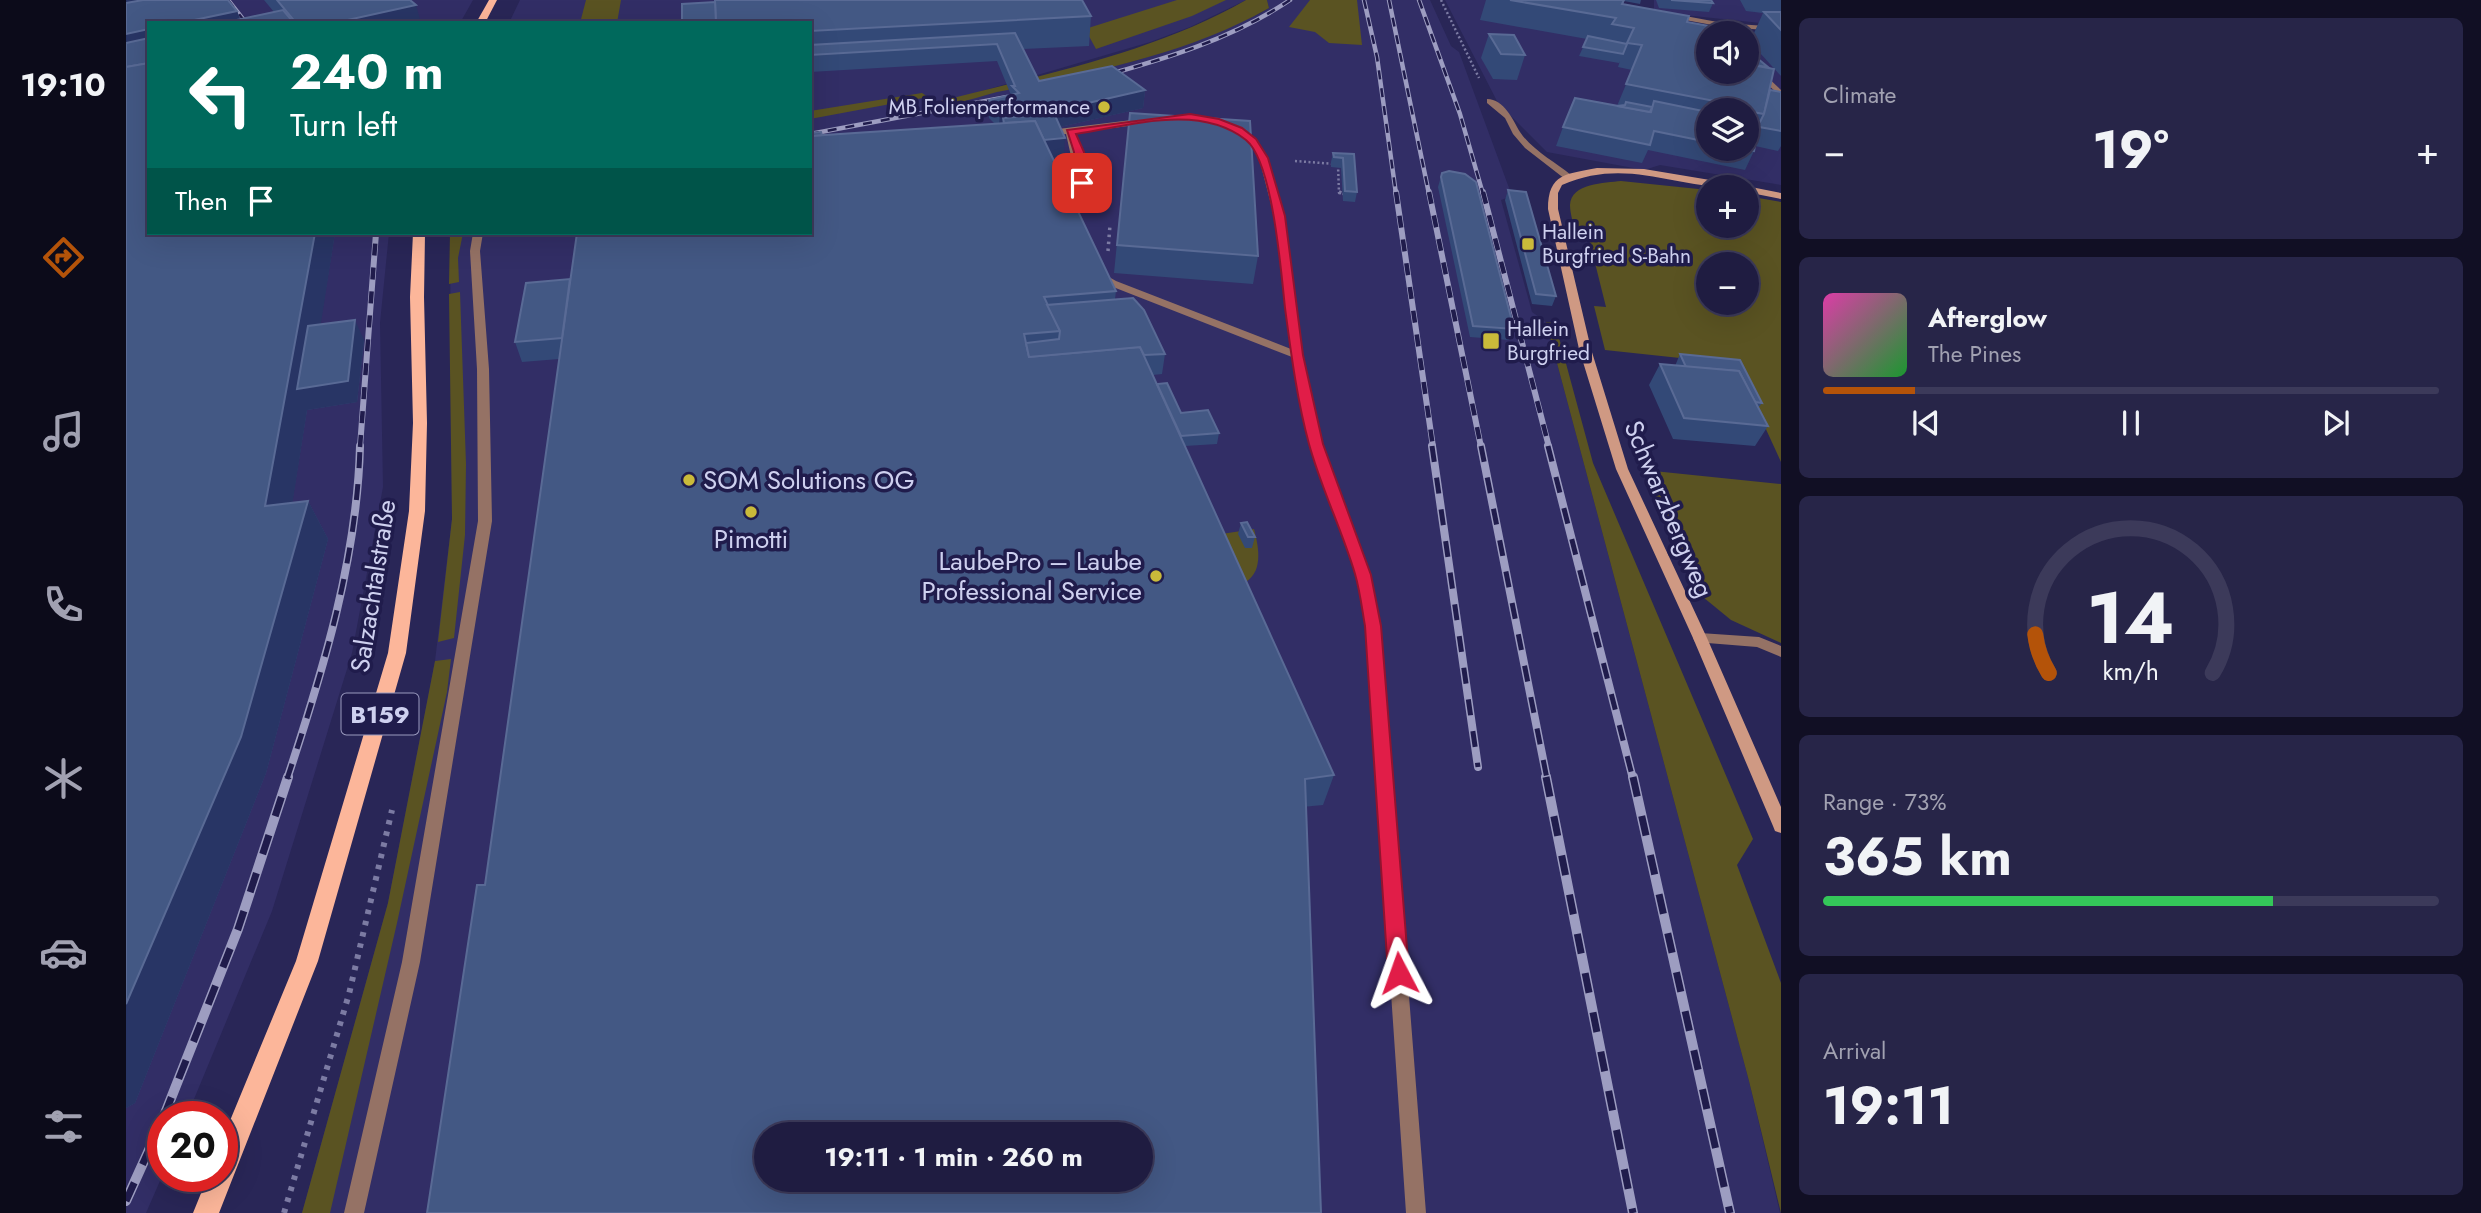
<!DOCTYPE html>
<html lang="en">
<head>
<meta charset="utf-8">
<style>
	:root { --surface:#1f1c41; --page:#272548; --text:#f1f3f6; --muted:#a1a1b1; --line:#3c3a5a; --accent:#b45309 }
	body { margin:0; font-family:Jost,sans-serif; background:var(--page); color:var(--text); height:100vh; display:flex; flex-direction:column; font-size:26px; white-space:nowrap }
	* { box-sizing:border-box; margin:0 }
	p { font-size:23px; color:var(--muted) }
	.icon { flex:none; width:38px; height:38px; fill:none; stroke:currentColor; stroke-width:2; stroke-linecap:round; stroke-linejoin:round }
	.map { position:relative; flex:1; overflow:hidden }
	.side { display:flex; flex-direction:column; gap:18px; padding:18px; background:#110f24; width:700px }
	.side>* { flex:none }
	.banner { position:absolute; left:21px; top:21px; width:665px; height:214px; border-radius:0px; box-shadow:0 7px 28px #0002,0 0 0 2px var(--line); background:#00695c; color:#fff; overflow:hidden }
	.fabs { position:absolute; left:1570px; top:21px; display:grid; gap:14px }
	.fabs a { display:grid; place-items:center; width:63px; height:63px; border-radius:50%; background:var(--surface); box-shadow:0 7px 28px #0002,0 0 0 2px var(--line); font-size:35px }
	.speed { position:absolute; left:21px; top:1101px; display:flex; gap:14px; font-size:35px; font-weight:700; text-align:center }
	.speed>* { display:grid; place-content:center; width:91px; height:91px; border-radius:50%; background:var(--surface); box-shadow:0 7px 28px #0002,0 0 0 2px var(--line); line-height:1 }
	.speed .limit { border:10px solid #d22; background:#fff; color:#111 }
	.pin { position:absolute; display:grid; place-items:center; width:60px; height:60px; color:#fff; margin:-30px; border-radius:14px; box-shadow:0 4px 10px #0006 }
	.me { position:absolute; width:77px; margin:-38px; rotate:356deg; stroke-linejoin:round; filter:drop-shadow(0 0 5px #0008) }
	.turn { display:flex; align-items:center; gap:24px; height:147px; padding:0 28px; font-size:32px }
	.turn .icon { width:91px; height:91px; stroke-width:2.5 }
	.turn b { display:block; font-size:49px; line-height:60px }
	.then { display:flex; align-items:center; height:66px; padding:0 28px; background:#0003; gap:14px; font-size:26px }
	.big { font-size:52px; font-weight:700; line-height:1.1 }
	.side .widget { flex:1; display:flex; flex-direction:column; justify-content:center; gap:10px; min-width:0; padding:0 24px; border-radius:10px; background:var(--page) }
	.side .dial { align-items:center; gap:0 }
	.dial svg { height:182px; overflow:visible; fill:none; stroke:var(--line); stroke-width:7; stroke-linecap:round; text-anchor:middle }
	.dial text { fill:var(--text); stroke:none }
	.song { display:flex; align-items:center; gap:21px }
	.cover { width:84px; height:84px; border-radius:10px; background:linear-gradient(135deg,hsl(320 70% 55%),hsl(130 70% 35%)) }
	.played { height:7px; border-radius:4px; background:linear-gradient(90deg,var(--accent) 15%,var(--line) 15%) }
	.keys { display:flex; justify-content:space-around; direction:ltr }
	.heat { display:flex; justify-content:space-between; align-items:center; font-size:38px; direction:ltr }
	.charge { height:10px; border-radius:5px; background:linear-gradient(90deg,#34c759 73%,var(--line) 0) }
	.trip { position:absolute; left:628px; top:1122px; width:399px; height:70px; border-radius:35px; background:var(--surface); box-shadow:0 7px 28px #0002,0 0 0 2px var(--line); font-weight:700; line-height:70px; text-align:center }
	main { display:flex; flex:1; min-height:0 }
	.menu { display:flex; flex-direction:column; width:126px; justify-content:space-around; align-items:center; background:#0c0b1a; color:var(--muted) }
	.menu .icon { width:49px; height:49px }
	.menu .on { color:var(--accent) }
	.menu b { font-size:32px; color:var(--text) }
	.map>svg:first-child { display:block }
	.built { fill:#322e66; fill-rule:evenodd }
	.green { fill:#5a5322; fill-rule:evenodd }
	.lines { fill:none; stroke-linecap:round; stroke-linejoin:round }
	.path-far2 { stroke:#7c7ba3; stroke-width:2.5; stroke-dasharray:2 2.5; stroke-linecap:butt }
	.path-far1 { stroke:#7c7ba3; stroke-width:3.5; stroke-dasharray:2.5 4.5; stroke-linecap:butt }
	.path { stroke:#7c7ba3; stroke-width:6; stroke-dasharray:4.5 7; stroke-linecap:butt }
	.lane { fill:#957265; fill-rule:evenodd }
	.street { fill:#957265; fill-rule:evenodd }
	.secondary { fill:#cf9983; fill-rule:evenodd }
	.primary { fill:#fcb69a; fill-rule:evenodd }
	.rail-far3-casing { stroke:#9d9dc1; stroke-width:4.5 }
	.rail-far2-casing { stroke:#9d9dc1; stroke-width:6 }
	.rail-far1-casing { stroke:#9d9dc1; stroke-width:8 }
	.rail-casing { stroke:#9d9dc1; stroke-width:10 }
	.rail-far3 { stroke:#201c4c; stroke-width:2.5; stroke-dasharray:9; stroke-linecap:butt }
	.rail-far2 { stroke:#201c4c; stroke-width:4.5; stroke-dasharray:12; stroke-linecap:butt }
	.rail-far1 { stroke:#201c4c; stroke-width:5; stroke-dasharray:16; stroke-linecap:butt }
	.rail { stroke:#201c4c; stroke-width:7; stroke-dasharray:20; stroke-linecap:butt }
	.wall { fill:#334977; fill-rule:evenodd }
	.shaded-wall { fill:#283565 }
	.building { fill:#435884; stroke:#596a95; stroke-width:2; fill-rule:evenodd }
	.route { fill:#e11d48; stroke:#92132f; stroke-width:2 }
	.poi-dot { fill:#caba3a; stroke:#201c4c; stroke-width:2.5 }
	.labels { text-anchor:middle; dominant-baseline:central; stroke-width:7; stroke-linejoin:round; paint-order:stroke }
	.far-poi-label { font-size:21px; fill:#ced0ef; stroke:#201c4c; text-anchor:start }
	.shield { fill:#201c4c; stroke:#9a9abe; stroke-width:2 }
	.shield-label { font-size:24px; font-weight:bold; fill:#ced0ef }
	.poi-label { font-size:26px; fill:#ced0ef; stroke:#201c4c; text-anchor:start }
	.street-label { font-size:26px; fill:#ced0ef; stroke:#201c4c }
</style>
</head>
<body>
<main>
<nav class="menu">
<b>19:10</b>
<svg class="icon on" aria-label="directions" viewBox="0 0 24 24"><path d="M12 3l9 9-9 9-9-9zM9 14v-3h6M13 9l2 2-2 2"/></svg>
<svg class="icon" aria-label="music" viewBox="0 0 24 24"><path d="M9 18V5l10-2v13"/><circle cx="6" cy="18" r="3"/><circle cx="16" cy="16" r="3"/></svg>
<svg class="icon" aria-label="phone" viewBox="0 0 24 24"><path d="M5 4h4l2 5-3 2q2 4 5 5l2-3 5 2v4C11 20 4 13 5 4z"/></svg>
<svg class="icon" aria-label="climate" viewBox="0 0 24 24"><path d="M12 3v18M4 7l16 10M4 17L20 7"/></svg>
<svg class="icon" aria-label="car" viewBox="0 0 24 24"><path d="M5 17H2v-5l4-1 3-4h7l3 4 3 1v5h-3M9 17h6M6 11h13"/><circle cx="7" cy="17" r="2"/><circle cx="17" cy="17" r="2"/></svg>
<svg class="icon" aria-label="filters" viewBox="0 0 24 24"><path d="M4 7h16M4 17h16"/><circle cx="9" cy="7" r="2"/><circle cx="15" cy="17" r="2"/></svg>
</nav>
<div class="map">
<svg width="1655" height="1213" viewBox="0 0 1655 1213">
	<rect width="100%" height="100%" fill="#292657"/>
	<g class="built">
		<polygon points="0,0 347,0 334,23 23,23 23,233 263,233 254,323 257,487 226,653 146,911 61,1116 37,1116 37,1174 20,1213 0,1213"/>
		<path d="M394,0h726l-56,27 -40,15 -219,64 204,-45 48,-16 74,-30 12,-7 -2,-8h163l21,46 8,6 53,144 -11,4 31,112 14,10 203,759 31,132h-1478l86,-310 47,-242 17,-142 -2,-286h360v-210h-301zM640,1134h375v46h-375z"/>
		<path d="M1319,0h118l170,33h-25v39h38l1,-38 34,2v149l-121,-20 -16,5 -97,-18 -49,-49zM1582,110h38v39h-38z"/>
		<polygon points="1528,0 1655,0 1655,25 1558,15 1528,9"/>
	</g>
	<g class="green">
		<polygon points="460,0 495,0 491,23 454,23"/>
		<polygon points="1051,0 1100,0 1066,16 970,49 959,29"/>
		<path d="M1120,0h21l2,8c-83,47 -180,65 -272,84 -19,5 -49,16 -68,12 104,-27 223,-50 317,-104z"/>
		<polygon points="1184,0 1231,0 1236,45 1203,43 1189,32 1163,27"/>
		<polygon points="796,93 802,97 684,119 684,111"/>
		<path d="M1495,181l87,9v36h38l1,-30 34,6v260l-45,-98 -131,-14 -11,-44 12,1 -18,-72 -13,-2c-1,-8 -5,-19 -5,-28 1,-22 35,-22 51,-24zM1582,264h38v39h-38z"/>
		<polygon points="324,233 337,233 332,258 333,282 323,284"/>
		<polygon points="334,292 340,464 339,535 328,638 312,642 326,519 323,294"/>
		<polygon points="1420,322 1429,323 1467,463 1627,839 1611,865 1655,983 1655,1213 1623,1081"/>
		<polygon points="1518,470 1655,484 1655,643 1605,620 1572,593"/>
		<path d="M1128,529c5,19 10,45 -12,55l-27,-49z"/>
		<polygon points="325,659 321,692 271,923 204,1213 176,1213 262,903 309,661"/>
	</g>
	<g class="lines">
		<g class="path-far2">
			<polyline points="1315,0 1353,78"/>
			<polyline points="1169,161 1209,164"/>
			<polyline points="1212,165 1213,193 1217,194"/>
		</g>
		<g class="path-far1">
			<polyline points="1213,192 1221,195"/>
			<polyline points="982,251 984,225"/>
		</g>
		<polyline class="path" points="158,1213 223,994 266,810"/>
		<g class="lane">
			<polygon points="1620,57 1655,90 1655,97 1620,64"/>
			<polygon points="1022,118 1026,121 1025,123 949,133 956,160 965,207 957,209 940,134 927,135 923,132 924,130"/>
			<path d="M1107,127c44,-2 56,128 60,160 7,52 14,106 29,157 13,44 34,86 47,130 5,17 8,35 11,52l46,587h-20l-40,-587 -10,-51 -46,-131 -18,-87 -184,-72 -15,-10 9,-2 14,8 175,68 -17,-133 -15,-58 -9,-15 -17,-12z"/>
			<polygon points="347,233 357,233 354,251 363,369 366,521 294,962 238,1213 218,1213 276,962 352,521 351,369 344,251"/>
			<polygon points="1574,633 1633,637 1655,646 1655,657 1631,647 1569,642 1567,638 1569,634"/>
		</g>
		<g class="street">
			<polygon points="1543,13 1597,23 1655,27 1655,31 1597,27 1543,17"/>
			<path d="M1361,99c17,0 26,21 33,33 12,18 35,30 51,43v4h-6l-40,-31 -12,-14 -8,-16 -18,-15z"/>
		</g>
		<g class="secondary">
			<path d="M1471,168l47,1 90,15 5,3c-63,3 -111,-31 -177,-2l-4,8v16l33,140 37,120 79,169 74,169v26l-6,-2 -2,-5 -80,-188 -77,-169 -37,-120 -31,-140c0,-36 19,-35 49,-41z"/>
			<polygon points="1620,186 1655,193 1655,199 1620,192 1620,187 1617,187"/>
		</g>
		<g class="primary">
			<polygon points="363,0 371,0 359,23 350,23"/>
			<polygon points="287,233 299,233 298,297 301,423 299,511 280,653 192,961 93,1213 67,1213 82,1176 96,1176 96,1140 170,961 262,653 283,511 287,423 284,297"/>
		</g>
		<defs>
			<g id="rail-far3">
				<polyline points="102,0 120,23"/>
				<polyline points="1238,0 1251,57 1270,194"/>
				<polyline points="1263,0 1303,194"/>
				<polyline points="1293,0 1334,114 1357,194"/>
				<path d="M973,77c66,-18 133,-38 191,-77"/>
				<polyline points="684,134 881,97"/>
			</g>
			<g id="rail-far2">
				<polyline points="1270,192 1307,447"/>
				<polyline points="1303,192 1355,447"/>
				<polyline points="1357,192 1423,447"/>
				<polyline points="234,447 250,233"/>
			</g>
			<g id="rail-far1">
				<polyline points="1306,446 1352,767"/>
				<polyline points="1355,446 1421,779"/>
				<polyline points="1422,446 1507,779"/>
				<path d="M161,779c36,-108 70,-219 73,-333"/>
			</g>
			<g id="rail">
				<polyline points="1420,777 1507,1213"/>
				<polyline points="1507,777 1604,1213"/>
				<polyline points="38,1116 112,929 162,777"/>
				<polyline points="0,1201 37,1119"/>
			</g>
		</defs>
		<use href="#rail-far3" class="rail-far3-casing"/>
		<use href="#rail-far2" class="rail-far2-casing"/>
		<use href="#rail-far1" class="rail-far1-casing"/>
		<use href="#rail" class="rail-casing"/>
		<use href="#rail-far3" class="rail-far3"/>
		<use href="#rail-far2" class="rail-far2"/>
		<use href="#rail-far1" class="rail-far1"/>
		<use href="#rail" class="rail"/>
	</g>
	<g class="wall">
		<polygon points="0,0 111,11 114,19 148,12 138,0 284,0 295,23 23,23 23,233 209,233 194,325 238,340 231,402 181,410 166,503 182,501 202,539 140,773 9,1103 0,1108"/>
		<path d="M1360,0h155l-1,4 -16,-3 -1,3 64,18 20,11 63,57 11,2v54l-3,5 -23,-5 -1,5 -9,19 -97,-20 -6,13 -86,-17 7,-19 54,-21 15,-36 -14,-3 2,-6 -1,2 -40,-7 8,-17 -107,-19zM1582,110h38v39h-38z"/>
		<polygon points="1530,0 1585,0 1587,3 1583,12 1533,8"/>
		<polygon points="1614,0 1655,0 1655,76 1624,42 1637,13 1620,11"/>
		<polygon points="965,16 963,46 897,49 913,81 1019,90 1017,108 934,127 938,157 927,158 990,291 989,299 1039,354 1036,374 1027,375 1031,384 1055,413 1093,433 1091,444 1059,446 1208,775 1197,805 359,885 433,359 396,362 389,342 444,279 696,135 869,124 863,118 863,100 885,95 871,61 684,72 684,23"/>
		<polygon points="1363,34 1399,55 1391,80 1367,79 1355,58"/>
		<polygon points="1004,113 1132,256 1127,284 988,273"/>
		<polygon points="1207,153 1228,154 1231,192 1229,202 1217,201 1215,168 1205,167 1205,162"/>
		<polygon points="1316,173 1388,329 1383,340 1344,337 1312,187"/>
		<polygon points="1382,190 1430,296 1426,306 1406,304 1379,200"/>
		<polygon points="1554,354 1636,403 1632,408 1642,426 1629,446 1547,439 1523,385 1534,364 1549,366"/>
		<polygon points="1115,523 1129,537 1126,548 1119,548 1112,534"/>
	</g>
	<g class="shaded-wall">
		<polygon points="0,0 36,0 0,7"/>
		<polygon points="290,5 295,23 208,23"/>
		<polygon points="111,11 116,23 54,23"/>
		<polygon points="23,29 23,56 0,60 0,34"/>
		<polygon points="1019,90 1017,108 925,129 927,111"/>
		<polygon points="897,104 896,122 879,124 877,118 876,126 873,127 874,109"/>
		<polygon points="939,138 938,157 914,159 914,141"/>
		<polygon points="189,233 209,233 185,387 229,320 238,340 231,402 181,410 160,544 139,506"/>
		<polygon points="182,501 202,539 140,773 9,1103 0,1108 0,1004"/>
	</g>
	<g class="building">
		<polygon points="17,0 102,0 111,11 54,23 23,23 23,29 0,34 0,3"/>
		<polygon points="151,0 284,0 290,5 208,23 170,23"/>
		<polygon points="589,0 956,0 965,16 684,31 684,23 590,23"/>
		<polygon points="1384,0 1498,0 1496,4 1563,16 1561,22 1583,26 1579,39 1582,40 1582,72 1620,72 1620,64 1648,69 1638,114 1598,107 1599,103 1500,84 1516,45 1501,43 1508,28 1486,24 1490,18"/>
		<polygon points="1545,0 1585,0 1587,3"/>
		<polygon points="589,2 590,23 556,23 556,4"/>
		<polygon points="157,10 168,23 97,23"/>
		<polygon points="1638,12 1655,12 1655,30"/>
		<polygon points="889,33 913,81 986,66 1019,90 927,111 939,138 918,140 909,121 878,123 877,118 902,116 897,104 874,109 863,100 893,93 886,86 889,86 871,44 684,55 684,45"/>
		<polygon points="1581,33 1583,33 1582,40 1579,39"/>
		<polygon points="1363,34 1388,35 1399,55 1375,54"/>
		<polygon points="1462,36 1501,44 1497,54 1457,47"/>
		<polygon points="23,38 23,63 0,67 0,43"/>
		<polygon points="1620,49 1642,67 1620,64"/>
		<polygon points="23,63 23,233 189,233 139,506 182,501 115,737 0,1004 0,67"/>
		<polygon points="1644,90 1655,92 1655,131 1633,127 1628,151 1616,149 1620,149 1620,119 1634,122 1638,114"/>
		<polygon points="1449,98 1525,112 1528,101 1582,112 1582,142 1528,131 1524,145 1437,127"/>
		<polygon points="1500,102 1526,107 1524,112 1491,106 1499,105"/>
		<polygon points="1004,113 1124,121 1132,256 991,245"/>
		<path d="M909,121l81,170 -72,6 16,34 -36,3 5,23 111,-10 194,428 -29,4 16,434h-894l50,-328h8l92,-652h233v-97zM640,1134h375v46h-375z"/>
		<polygon points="695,132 696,135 684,136 684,133"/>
		<polygon points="1207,153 1228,154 1231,192 1219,191 1217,158 1208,157"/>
		<polygon points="1323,171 1339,174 1350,182 1388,329 1347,326 1315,177 1316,173"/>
		<polygon points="1382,190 1400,192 1430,296 1410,294"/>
		<polygon points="444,279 436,338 389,342 400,283"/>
		<polygon points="1007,298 1018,310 1039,354 1018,355 1014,347 903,357 900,343 933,339 934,331 921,305"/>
		<polygon points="229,320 222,381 171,389 182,326"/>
		<polygon points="1554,354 1614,360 1636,403 1629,402 1613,371 1560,367"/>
		<polygon points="1534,364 1613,371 1642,426 1558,418"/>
		<polygon points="1041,383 1055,413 1082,410 1093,433 1055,436 1031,384"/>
		<polygon points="1121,522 1129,537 1122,537 1115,523"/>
	</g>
	<path class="route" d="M1064,114l29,5 23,9 14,11 12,19 17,58 18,139 20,89 48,131 10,51 28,347 -3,7 -7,3 -8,-3 -3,-7 -23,-347c-3,-17 -5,-35 -10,-52 -13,-44 -34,-86 -46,-130 -12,-44 -18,-91 -24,-136 -4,-36 -12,-146 -39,-168 -47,-37 -117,-14 -170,-6l8,18 3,31 -5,3 -6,-3 -2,-31 -7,-22z"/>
	<g class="poi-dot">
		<circle cx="978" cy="107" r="7"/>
		<rect x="1395" y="237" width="14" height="14" rx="3.5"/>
		<rect x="1356" y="332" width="18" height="18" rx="3.5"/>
		<circle cx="563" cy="480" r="7"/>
		<circle cx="625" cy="512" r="7"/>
		<circle cx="1030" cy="576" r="7"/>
	</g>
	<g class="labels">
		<g class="far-poi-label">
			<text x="964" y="107" text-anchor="end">MB Folienperformance</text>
			<text x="1416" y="232">Hallein<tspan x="1416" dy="24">Burgfried S-Bahn</tspan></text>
			<text x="1381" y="329">Hallein<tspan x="1381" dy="24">Burgfried</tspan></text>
		</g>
		<rect class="shield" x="215.5" y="693.5" width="77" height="41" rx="5"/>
		<g class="shield-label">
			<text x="254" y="714">B159</text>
		</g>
		<g class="poi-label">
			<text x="577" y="480">SOM Solutions OG</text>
			<text x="625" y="539" text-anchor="middle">Pimotti</text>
			<text x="1016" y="561" text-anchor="end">LaubePro – Laube<tspan x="1016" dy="30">Professional Service</tspan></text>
		</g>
		<g class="street-label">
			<text transform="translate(1543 509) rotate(67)">Schwarzbergweg</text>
			<text transform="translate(247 586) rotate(-81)">Salzachtalstraße</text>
		</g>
	</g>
</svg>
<div class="fabs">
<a><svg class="icon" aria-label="sound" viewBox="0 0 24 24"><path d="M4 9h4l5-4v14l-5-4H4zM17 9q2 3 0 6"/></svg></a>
<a><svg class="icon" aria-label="layers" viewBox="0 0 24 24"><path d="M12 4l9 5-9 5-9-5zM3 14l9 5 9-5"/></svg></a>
<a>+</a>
<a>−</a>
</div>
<div class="speed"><div class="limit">20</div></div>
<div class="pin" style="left:956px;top:183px;background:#d93025"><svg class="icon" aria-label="arrive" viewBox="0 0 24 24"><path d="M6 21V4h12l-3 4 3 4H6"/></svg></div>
<svg class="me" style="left:1273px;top:973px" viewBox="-20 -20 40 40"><path d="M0-17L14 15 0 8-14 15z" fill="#e11d48" stroke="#fff" stroke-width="4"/></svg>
<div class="trip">19:11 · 1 min · 260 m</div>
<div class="banner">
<div class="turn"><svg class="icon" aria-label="left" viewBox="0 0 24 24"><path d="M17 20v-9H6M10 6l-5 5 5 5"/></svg><div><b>240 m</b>Turn left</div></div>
<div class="then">Then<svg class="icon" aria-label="arrive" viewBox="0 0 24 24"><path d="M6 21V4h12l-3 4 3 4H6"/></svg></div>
</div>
</div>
<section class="side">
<div class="widget"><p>Climate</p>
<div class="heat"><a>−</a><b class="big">19°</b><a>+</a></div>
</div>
<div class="widget">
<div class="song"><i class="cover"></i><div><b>Afterglow</b><p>The Pines</p></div></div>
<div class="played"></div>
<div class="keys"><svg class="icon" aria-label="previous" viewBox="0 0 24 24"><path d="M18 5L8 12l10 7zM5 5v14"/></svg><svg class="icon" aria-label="pause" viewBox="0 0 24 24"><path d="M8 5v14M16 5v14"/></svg><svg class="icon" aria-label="next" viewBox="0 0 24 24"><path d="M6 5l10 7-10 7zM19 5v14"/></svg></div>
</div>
<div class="widget dial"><svg viewBox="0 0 100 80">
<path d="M14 69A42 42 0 1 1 86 69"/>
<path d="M14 69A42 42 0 0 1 8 52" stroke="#b45309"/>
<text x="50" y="56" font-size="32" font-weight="700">14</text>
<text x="50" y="72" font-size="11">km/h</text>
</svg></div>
<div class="widget"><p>Range · 73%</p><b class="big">365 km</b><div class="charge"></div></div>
<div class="widget"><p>Arrival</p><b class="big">19:11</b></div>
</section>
</main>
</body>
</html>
